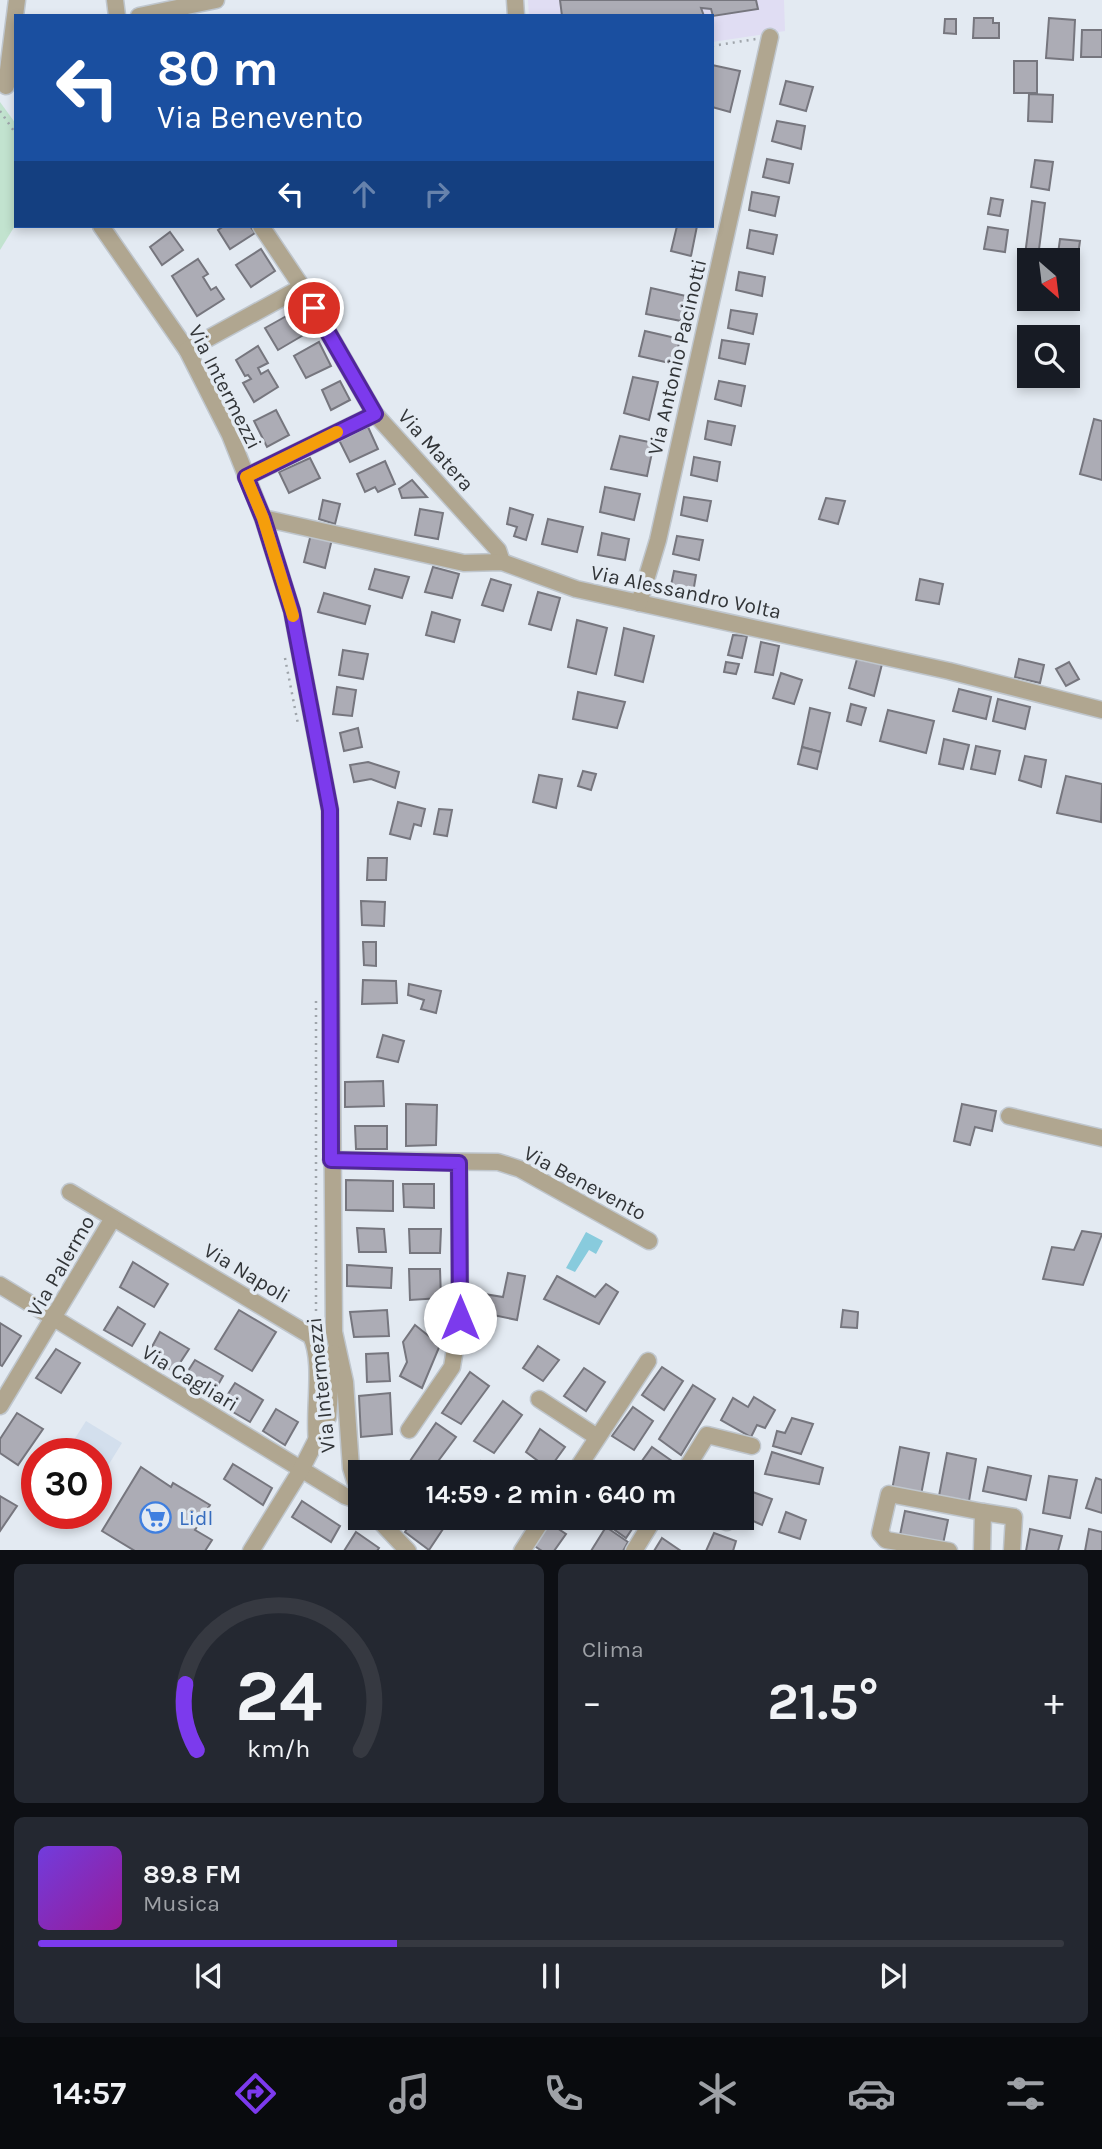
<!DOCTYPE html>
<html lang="it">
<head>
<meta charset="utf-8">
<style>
	:root { --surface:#171b24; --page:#242831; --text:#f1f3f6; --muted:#9ea1a6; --line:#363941; --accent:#7c3aed }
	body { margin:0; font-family:Karla,sans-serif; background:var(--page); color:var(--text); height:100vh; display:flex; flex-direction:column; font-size:26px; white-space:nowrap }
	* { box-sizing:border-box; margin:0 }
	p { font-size:23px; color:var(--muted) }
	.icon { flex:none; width:38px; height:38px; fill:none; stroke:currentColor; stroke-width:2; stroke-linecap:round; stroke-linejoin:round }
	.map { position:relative; height:1550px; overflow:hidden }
	.sheet { display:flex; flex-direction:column; gap:14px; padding:14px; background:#0d0f14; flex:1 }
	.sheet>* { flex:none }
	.guide { position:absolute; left:14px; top:14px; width:700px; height:214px; border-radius:0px; box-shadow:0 4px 10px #0003; background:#1a4fa0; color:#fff; overflow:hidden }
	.needle { width:46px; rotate:152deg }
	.tools { position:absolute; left:1017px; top:248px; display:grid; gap:14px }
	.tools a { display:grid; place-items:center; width:63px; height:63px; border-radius:0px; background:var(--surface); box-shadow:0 4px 10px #0003; font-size:35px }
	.speed { position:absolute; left:21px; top:1438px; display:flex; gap:14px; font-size:35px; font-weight:700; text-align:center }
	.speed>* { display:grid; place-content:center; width:91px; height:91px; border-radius:50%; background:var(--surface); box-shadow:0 4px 10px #0003; line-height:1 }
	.speed .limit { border:10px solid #d22; background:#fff; color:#111 }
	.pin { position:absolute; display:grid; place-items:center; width:60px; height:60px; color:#fff; margin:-30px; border:4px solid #fff; border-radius:50%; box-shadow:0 2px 7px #0007 }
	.me { position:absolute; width:77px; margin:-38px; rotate:0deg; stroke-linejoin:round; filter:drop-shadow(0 0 5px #0008) }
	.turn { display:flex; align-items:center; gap:24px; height:147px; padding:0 28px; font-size:32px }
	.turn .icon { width:91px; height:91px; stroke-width:2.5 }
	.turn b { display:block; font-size:49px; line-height:60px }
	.lanes { display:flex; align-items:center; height:66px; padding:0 28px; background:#0003; justify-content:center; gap:35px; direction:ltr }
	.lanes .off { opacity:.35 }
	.big { font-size:52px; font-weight:700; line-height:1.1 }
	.sheet .tile { flex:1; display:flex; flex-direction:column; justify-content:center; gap:10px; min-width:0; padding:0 24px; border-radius:10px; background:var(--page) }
	.sheet .dial { align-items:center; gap:0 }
	.dial svg { height:182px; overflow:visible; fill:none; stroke:var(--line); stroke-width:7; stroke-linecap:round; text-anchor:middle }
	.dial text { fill:var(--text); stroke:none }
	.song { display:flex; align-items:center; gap:21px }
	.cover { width:84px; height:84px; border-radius:10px; background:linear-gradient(135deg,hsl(260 70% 55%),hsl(300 70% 35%)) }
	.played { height:7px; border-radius:4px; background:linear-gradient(90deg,var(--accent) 35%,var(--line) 35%) }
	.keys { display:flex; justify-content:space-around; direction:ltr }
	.heat { display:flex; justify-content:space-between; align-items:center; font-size:38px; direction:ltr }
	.sheet .tiles { flex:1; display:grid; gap:14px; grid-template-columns:1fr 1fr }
	.tile:last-child { grid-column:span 2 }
	.trip { position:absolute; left:348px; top:1460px; width:406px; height:70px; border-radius:0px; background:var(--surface); box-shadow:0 4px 10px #0003; font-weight:700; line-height:70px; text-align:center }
	.dock { display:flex; height:112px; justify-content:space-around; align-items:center; background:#090b0e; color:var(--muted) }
	.dock .icon { width:49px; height:49px }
	.dock .active { color:var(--accent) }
	.dock b { font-size:32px; color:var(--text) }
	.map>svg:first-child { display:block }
	.built { fill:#d3dfed }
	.education { fill:#e0ddf3 }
	.green { fill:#c2e3cf }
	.water { fill:#88cbdd }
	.building { fill:#acacb5; stroke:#76767e; stroke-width:2 }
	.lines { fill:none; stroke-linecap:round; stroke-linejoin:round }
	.minor-casing { stroke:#bfc6cd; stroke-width:19 }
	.path { stroke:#9fa5ab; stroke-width:2.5; stroke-dasharray:2 5; stroke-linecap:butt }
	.minor { stroke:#b0a690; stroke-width:16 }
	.route-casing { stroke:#51269a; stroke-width:18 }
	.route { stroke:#7c3aed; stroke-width:12 }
	.slow { stroke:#f59e0b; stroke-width:12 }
	.labels { text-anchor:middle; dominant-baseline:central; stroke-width:7; stroke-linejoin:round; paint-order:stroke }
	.street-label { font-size:21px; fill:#313437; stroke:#e3eaf2 }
	.shop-label { font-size:21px; fill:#366cbe; stroke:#e3eaf2; text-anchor:start }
</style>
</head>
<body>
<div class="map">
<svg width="1102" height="1551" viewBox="0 0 1102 1551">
	<rect width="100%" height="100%" fill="#e3eaf2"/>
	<polygon class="built" points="86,1421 122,1443 96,1485 96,1454 65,1454"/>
	<polygon class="education" points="528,0 784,0 785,31 712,42 712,16 529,16"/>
	<polygon class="green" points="0,102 16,124 16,224 0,250"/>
	<polygon class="water" points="586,1232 603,1241 596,1254 589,1250 575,1272 566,1268"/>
	<g class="building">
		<polygon points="560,0 756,0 758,9 713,16 711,9 701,8 704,16 562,16"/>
		<polygon points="974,18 993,18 993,23 999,23 999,38 973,38"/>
		<polygon points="1049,18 1075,20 1073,60 1046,58"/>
		<polygon points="945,19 956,19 956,34 944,33"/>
		<polygon points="1082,30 1102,30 1102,57 1081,57"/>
		<rect x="1014" y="61" width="23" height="32"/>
		<polygon points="712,65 740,71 730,112 712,107"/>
		<polygon points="786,81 813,87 806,111 780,104"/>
		<polygon points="1029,94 1053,95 1052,122 1028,121"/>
		<polygon points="777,121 805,126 801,149 772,141"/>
		<polygon points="767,159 793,164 789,183 763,177"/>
		<polygon points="1035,160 1053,162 1049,190 1031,187"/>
		<polygon points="752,192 779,197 775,216 749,210"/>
		<polygon points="991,198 1003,200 1000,216 988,214"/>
		<polygon points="1032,201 1045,203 1038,257 1025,255"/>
		<polygon points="224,226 250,226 255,233 230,249 218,230"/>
		<polygon points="677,226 697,226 691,256 671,251"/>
		<polygon points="988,227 1008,230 1005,252 984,249"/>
		<polygon points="750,230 777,235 773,254 747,248"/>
		<polygon points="170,232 183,250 162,265 150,247"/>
		<polygon points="1060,239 1080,241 1077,262 1070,261 1069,267 1068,261 1057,261"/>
		<polygon points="261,249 275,271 251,287 236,265"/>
		<polygon points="198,259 208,274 203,277 211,290 216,287 224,299 197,316 172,276"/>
		<polygon points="739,272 765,277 762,296 736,290"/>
		<polygon points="651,288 686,296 681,321 646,314"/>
		<polygon points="299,309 312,330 278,350 265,328"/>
		<polygon points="731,310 757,314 753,334 728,328"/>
		<polygon points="645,331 680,339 674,364 639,356"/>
		<polygon points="722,340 749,344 745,364 719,358"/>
		<polygon points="319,342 331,366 306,378 294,356"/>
		<polygon points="258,346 268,363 258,368 261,374 268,370 278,387 254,402 243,383 251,379 248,375 245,376 236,360"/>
		<polygon points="633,377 658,382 649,420 624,413"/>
		<polygon points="340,381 350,400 331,410 322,390"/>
		<polygon points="719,381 745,386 741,406 715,399"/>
		<polygon points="276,410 289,435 267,447 254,421"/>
		<polygon points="1094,419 1102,421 1102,480 1080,474"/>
		<polygon points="708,421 735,426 731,445 705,439"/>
		<polygon points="368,427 378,449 350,462 339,440"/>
		<polygon points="620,436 654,443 647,476 611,469"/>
		<polygon points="694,457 720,462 717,481 691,475"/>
		<polygon points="310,458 320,478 289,493 279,472"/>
		<polygon points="385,461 395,484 378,492 375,487 365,492 357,474"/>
		<polygon points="412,480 427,497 402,498 399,489"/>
		<polygon points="605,487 640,494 634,520 600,512"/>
		<polygon points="684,497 711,501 707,521 681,515"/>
		<polygon points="826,498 845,501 838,524 819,519"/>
		<polygon points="323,500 340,504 335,524 319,519"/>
		<polygon points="510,508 533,515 526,540 514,536 517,527 507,524"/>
		<polygon points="420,509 443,513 438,539 415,535"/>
		<polygon points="548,519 583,527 577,552 542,544"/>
		<polygon points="602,533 629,539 625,560 598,555"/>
		<polygon points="311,534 332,539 325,568 304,562"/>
		<polygon points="677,536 703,540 699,560 673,554"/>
		<polygon points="433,567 459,574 452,598 425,592"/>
		<polygon points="375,569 409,577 402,598 369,589"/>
		<polygon points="674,571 696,575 692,599 669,595"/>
		<polygon points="491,579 511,585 503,611 482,605"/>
		<polygon points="920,579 943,584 939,604 916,600"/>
		<polygon points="538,592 560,598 551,630 529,624"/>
		<polygon points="324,593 370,606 365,624 318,612"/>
		<polygon points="432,612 460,620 454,642 426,635"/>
		<polygon points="577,620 607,628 596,674 568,667"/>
		<polygon points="624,628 654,636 643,682 615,675"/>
		<polygon points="733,635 747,636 742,658 728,655"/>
		<polygon points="761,642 779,646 773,675 755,672"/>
		<polygon points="343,650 368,654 363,679 339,675"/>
		<polygon points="857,659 882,664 874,696 849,688"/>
		<polygon points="1019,659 1044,665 1040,683 1015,677"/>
		<polygon points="726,662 739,664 736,674 724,672"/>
		<polygon points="1069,662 1079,679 1066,686 1056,669"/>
		<polygon points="781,673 802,680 794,704 773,698"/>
		<polygon points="337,687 356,690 352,716 333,714"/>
		<polygon points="959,689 991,697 986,719 953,711"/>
		<polygon points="578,692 625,702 617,728 573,719"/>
		<polygon points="998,699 1030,707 1025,729 993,721"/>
		<polygon points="851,704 866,708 861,725 847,721"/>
		<polygon points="810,708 830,713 821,752 802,747"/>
		<polygon points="888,710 934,721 926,753 880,741"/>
		<polygon points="358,728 362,747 344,751 340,733"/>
		<polygon points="944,739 969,745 963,769 939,764"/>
		<polygon points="976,746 1000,751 995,774 971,769"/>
		<polygon points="802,747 821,752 817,769 798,764"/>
		<polygon points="1025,756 1046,760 1041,787 1019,780"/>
		<polygon points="368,762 399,772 395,788 371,779 354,782 350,765"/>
		<polygon points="583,771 596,774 591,790 578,786"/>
		<polygon points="539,775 562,779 556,808 533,802"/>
		<polygon points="1066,776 1102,784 1101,822 1057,813"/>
		<polygon points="398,802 425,809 421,826 414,824 410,839 390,834"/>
		<polygon points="439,809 452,810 447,836 434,834"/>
		<polygon points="368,858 387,858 386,880 367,880"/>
		<polygon points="361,901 385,902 384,926 362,925"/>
		<polygon points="363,942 376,942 376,966 364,965"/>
		<polygon points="363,980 396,981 397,1003 362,1004"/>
		<polygon points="409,984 441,991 436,1013 421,1009 424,1000 408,995"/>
		<polygon points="383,1035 404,1041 398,1062 377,1057"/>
		<polygon points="383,1081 384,1106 345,1107 345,1082"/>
		<polygon points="406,1104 437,1105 436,1145 406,1146"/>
		<polygon points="962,1104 996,1111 992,1131 975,1127 970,1145 954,1141"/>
		<polygon points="355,1126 387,1126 387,1149 356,1149"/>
		<polygon points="346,1180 393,1181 393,1211 346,1210"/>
		<polygon points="403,1184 434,1184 434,1208 404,1207"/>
		<polygon points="357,1228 384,1229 386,1252 359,1252"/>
		<polygon points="409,1229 441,1229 440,1253 410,1253"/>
		<polygon points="1082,1231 1102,1234 1083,1285 1043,1279 1052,1247 1074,1250"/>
		<polygon points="133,1262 168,1284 154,1307 120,1287"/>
		<polygon points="347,1265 392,1268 391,1288 347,1286"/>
		<polygon points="409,1269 440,1269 441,1298 410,1300"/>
		<polygon points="508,1273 525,1276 517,1320 474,1311 478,1293 503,1297"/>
		<polygon points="557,1276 595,1297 606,1284 618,1292 599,1324 544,1299"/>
		<polygon points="118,1307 145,1324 132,1346 104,1330"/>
		<polygon points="239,1310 276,1332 252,1371 215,1349"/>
		<polygon points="387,1310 389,1336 354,1337 350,1312"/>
		<polygon points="843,1310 858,1312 857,1328 841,1327"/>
		<polygon points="0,1323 21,1336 2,1366 0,1365"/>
		<polygon points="415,1325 440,1345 422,1388 400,1376 407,1362 403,1342"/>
		<polygon points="160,1332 189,1349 174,1372 147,1356"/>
		<polygon points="538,1346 559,1360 543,1381 523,1368"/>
		<polygon points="56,1349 80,1363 61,1393 36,1378"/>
		<polygon points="388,1353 390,1381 367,1382 366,1354"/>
		<polygon points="195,1360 223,1376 210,1399 181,1382"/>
		<polygon points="662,1367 683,1381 664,1410 642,1395"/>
		<polygon points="584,1368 605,1382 586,1411 564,1396"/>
		<polygon points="470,1372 489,1386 461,1424 442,1413"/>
		<polygon points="235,1383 263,1400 250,1422 221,1405"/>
		<polygon points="693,1385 715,1399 681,1455 659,1439"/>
		<polygon points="390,1393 392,1434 361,1437 359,1396"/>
		<polygon points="754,1397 775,1410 765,1428 757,1425 751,1437 721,1420 733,1398 748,1407"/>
		<polygon points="503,1401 522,1415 494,1453 474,1441"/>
		<polygon points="633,1407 653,1421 634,1450 612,1436"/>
		<polygon points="276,1409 298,1422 285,1445 263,1431"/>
		<polygon points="17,1413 43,1429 18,1465 0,1453 0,1439"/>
		<polygon points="792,1418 813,1424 801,1454 773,1446 777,1431 785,1433"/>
		<polygon points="436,1423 456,1437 430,1472 421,1472 408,1464"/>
		<polygon points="540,1429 565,1447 549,1469 526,1452"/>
		<polygon points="652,1447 672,1461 665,1472 634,1472"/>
		<polygon points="900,1447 929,1453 921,1495 892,1490"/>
		<polygon points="772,1452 823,1468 819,1484 765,1474"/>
		<polygon points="947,1453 976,1459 969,1501 939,1496"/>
		<polygon points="481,1461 498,1472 473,1472"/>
		<polygon points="233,1464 272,1488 263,1505 224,1479"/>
		<polygon points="141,1467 171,1487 173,1483 210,1505 195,1530 212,1540 205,1551 135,1551 102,1531"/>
		<polygon points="988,1467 1031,1476 1026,1500 983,1491"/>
		<polygon points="1049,1476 1077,1480 1070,1518 1043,1513"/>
		<polygon points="1096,1478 1102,1480 1102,1513 1086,1508"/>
		<polygon points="750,1491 772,1499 762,1525 742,1516"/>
		<polygon points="0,1496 17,1506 0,1531"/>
		<polygon points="302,1501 340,1526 331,1542 292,1517"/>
		<polygon points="905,1511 948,1520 943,1544 900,1535"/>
		<polygon points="786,1512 806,1520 800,1539 779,1532"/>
		<polygon points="415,1517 451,1517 429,1550 405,1532"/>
		<polygon points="609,1517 640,1517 626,1538 605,1523"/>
		<polygon points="545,1520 566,1534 554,1551 542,1551 530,1543"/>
		<polygon points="606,1527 628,1542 623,1551 591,1551"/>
		<polygon points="1030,1529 1062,1536 1058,1551 1026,1551"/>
		<polygon points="1089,1529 1102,1532 1102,1551 1085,1551"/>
		<polygon points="356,1532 379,1548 377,1551 344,1551"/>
		<polygon points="714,1533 736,1541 733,1551 706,1551"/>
		<polygon points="662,1538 681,1551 654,1551"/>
	</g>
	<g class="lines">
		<defs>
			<g id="minor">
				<polyline points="115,0 117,16"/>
				<polyline points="515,0 516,16"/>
				<polyline points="139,16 216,0"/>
				<polyline points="6,86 17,0"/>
				<polyline points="101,226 187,350 230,435 263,518 292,611 330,810 334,1332 345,1382 351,1468 360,1497"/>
				<polyline points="261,226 302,287 375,414 498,550 502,562"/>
				<polyline points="187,350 302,287"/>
				<polyline points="246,477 375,414"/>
				<polyline points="263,518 464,563 502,562 576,589 949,671 1102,710"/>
				<polyline points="639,603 658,540 770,37"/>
				<polyline points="1009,1116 1102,1138"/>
				<polyline points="331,1160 498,1162 520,1169 649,1241"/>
				<path d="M70,1192l241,144c13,27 2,74 6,106"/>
				<polyline points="0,1285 345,1496 360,1501"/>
				<polyline points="539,1399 597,1437"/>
				<polyline points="0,1406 113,1218"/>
				<polyline points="409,1430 452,1367 460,1318 459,1163"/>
				<polyline points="575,1472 648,1361"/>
				<polyline points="684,1472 707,1435 752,1446"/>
				<polyline points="376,1517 408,1551"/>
				<polyline points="713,1517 727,1522"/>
				<polyline points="251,1551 301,1470 328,1417 333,1353"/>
				<polyline points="522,1551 544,1517"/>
				<polyline points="634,1551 655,1517"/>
				<polyline points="949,1551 886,1540 880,1533 889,1494 983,1512"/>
				<polyline points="982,1551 983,1512 1014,1517 1012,1551"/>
			</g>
		</defs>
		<use href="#minor" class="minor-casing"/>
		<g class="path">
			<polyline points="712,46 756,39"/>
			<polyline points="0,111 16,134"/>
			<polyline points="285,658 298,724"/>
			<polyline points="316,1001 316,1323"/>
		</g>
		<use href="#minor" class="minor"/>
	</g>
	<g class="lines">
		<defs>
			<polyline id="route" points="314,308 375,414 246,477 263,518 292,611 330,810 331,1160 459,1163 460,1318"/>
		</defs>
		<use href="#route" class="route-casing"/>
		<use href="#route" class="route"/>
		<polyline class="slow" points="293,616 263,518 246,477 337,432"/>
	</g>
	<defs>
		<symbol id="supermarket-ring" viewBox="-11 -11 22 22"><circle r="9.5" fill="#e3eaf2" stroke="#3f7fe0" stroke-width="1.5"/><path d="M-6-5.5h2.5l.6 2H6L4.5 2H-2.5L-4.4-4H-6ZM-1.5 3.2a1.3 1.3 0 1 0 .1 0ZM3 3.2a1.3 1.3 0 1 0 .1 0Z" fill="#3f7fe0"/></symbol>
	</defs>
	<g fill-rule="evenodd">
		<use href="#supermarket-ring" x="138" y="1500" width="35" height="35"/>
	</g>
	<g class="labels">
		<g class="street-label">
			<text transform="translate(677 357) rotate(-77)">Via Antonio Pacinotti</text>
			<text transform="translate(225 387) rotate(63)">Via Intermezzi</text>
			<text transform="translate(436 450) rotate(48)">Via Matera</text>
			<text transform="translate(686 592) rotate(12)">Via Alessandro Volta</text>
			<text transform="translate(585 1183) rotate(28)">Via Benevento</text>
			<text transform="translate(61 1266) rotate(-60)">Via Palermo</text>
			<text transform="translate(247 1273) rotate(31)">Via Napoli</text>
			<text transform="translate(190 1378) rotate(31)">Via Cagliari</text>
			<text transform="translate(321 1385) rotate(-96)">Via Intermezzi</text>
		</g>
		<g class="shop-label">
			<text x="179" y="1518">Lidl</text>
		</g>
	</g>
</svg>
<div class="tools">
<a><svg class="needle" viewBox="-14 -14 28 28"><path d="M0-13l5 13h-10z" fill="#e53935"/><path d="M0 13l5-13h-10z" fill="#9ea1a6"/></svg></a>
<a><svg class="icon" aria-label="search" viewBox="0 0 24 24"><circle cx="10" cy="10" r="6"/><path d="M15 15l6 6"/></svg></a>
</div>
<div class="speed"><div class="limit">30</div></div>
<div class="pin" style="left:314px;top:308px;background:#d93025"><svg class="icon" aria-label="arrive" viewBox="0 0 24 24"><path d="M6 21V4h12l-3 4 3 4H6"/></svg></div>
<svg class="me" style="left:460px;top:1318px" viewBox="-20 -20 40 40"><circle r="19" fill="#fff"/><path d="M0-13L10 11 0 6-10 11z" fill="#7c3aed"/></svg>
<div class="trip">14:59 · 2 min · 640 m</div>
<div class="guide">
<div class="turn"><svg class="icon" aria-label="left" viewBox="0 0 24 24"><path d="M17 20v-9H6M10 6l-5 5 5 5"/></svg><div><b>80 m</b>Via Benevento</div></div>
<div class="lanes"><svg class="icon" aria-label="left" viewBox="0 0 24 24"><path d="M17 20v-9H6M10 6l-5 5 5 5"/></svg><svg class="icon off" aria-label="ahead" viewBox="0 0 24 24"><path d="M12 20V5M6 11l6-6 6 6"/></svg><svg class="icon off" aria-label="right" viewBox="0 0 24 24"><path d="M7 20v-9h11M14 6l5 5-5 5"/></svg></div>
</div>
</div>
<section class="sheet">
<div class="tiles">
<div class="tile dial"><svg viewBox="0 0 100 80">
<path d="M14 69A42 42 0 1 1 86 69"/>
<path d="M14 69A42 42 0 0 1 9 40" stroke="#7c3aed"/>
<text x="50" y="56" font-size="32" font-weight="700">24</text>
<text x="50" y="72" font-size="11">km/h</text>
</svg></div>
<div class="tile"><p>Clima</p>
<div class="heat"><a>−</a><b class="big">21.5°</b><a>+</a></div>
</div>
<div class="tile">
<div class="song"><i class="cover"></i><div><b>89.8 FM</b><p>Musica</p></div></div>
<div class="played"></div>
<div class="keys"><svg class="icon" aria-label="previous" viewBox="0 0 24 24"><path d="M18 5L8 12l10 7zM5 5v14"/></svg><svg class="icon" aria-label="pause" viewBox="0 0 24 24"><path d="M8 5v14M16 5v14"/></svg><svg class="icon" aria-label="next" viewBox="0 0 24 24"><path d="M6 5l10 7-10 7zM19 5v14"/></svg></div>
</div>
</div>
</section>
<nav class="dock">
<b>14:57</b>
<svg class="icon active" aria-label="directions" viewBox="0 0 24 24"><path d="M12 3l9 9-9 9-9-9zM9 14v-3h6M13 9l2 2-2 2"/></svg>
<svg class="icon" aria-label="music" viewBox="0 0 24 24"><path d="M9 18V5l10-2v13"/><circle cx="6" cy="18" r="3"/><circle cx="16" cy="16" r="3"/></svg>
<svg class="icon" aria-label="phone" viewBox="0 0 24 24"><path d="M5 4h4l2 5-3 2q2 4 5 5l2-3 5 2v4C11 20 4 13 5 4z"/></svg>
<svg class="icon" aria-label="climate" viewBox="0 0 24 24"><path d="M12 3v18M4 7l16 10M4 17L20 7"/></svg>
<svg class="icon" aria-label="car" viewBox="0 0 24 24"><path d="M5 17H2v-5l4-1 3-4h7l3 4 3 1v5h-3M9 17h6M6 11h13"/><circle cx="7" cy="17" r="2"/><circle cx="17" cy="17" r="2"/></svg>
<svg class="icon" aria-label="filters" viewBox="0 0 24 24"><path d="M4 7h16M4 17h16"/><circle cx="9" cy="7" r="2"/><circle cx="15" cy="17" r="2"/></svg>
</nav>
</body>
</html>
